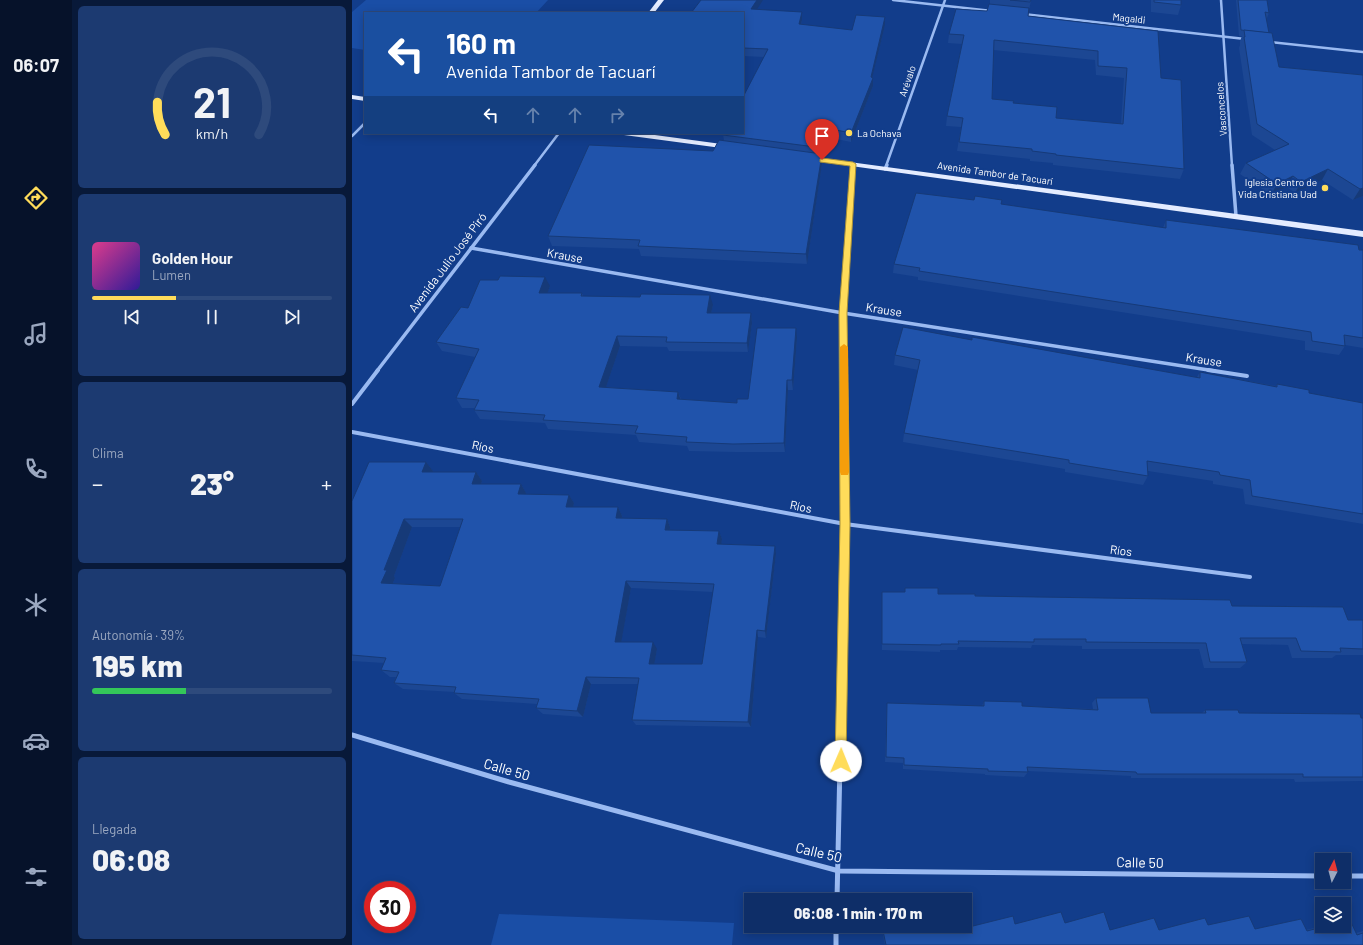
<!DOCTYPE html>
<html lang="es">
<head>
<meta charset="utf-8">
<style>
	:root { --surface:#0e2e68; --page:#1c3a71; --text:#f1f3f6; --muted:#9ba8c0; --line:#2e4a7c; --accent:#ffdc5a }
	body { margin:0; font-family:Barlow,sans-serif; background:var(--page); color:var(--text); height:100vh; display:flex; flex-direction:column; font-size:15px; white-space:nowrap }
	* { box-sizing:border-box; margin:0 }
	p { font-size:13px; color:var(--muted) }
	.icon { flex:none; width:22px; height:22px; fill:none; stroke:currentColor; stroke-width:2; stroke-linecap:round; stroke-linejoin:round }
	.map { position:relative; flex:1; overflow:hidden }
	.drawer { display:flex; flex-direction:column; gap:6px; padding:6px; background:#081939; width:280px }
	.drawer>* { flex:none }
	.hud { position:absolute; left:12px; top:12px; width:380px; height:122px; border-radius:0px; box-shadow:0 2px 10px #0003,0 0 0 1px var(--line); background:#1a4fa0; color:#fff; overflow:hidden }
	.needle { width:26px; rotate:6deg }
	.controls { position:absolute; left:963px; top:853px; display:grid; gap:8px }
	.controls a { display:grid; place-items:center; width:36px; height:36px; border-radius:0px; background:var(--surface); box-shadow:0 2px 10px #0003,0 0 0 1px var(--line); font-size:20px }
	.speed { position:absolute; left:12px; top:881px; display:flex; gap:8px; font-size:20px; font-weight:700; text-align:center }
	.speed>* { display:grid; place-content:center; width:52px; height:52px; border-radius:50%; background:var(--surface); box-shadow:0 2px 10px #0003,0 0 0 1px var(--line); line-height:1 }
	.speed .limit { border:6px solid #d22; background:#fff; color:#111 }
	.pin { position:absolute; display:grid; place-items:center; width:34px; height:34px; color:#fff; margin:-41px -17px; border-radius:50% 50% 50% 0; rotate:-45deg; box-shadow:0 0 4px #0007 }
	.pin .icon { rotate:45deg }
	.me { position:absolute; width:44px; margin:-22px; rotate:1deg; stroke-linejoin:round; filter:drop-shadow(0 0 3px #0008) }
	.turn { display:flex; align-items:center; gap:14px; height:84px; padding:0 16px; font-size:18px }
	.turn .icon { width:52px; height:52px; stroke-width:2.5 }
	.turn b { display:block; font-size:28px; line-height:34px }
	.lanes { display:flex; align-items:center; height:38px; padding:0 16px; background:#0003; justify-content:center; gap:20px; direction:ltr }
	.lanes .off { opacity:.35 }
	.big { font-size:30px; font-weight:800; line-height:1.1 }
	.drawer .widget { flex:1; display:flex; flex-direction:column; justify-content:center; gap:6px; min-width:0; padding:0 14px; border-radius:6px; background:var(--page) }
	.drawer .dial { align-items:center; gap:0 }
	.dial svg { height:104px; overflow:visible; fill:none; stroke:var(--line); stroke-width:7; stroke-linecap:round; text-anchor:middle }
	.dial text { fill:var(--text); stroke:none }
	.song { display:flex; align-items:center; gap:12px }
	.cover { width:48px; height:48px; border-radius:6px; background:linear-gradient(135deg,hsl(330 70% 55%),hsl(250 70% 35%)) }
	.played { height:4px; border-radius:2px; background:linear-gradient(90deg,var(--accent) 35%,var(--line) 35%) }
	.keys { display:flex; justify-content:space-around; direction:ltr }
	.heat { display:flex; justify-content:space-between; align-items:center; font-size:22px; direction:ltr }
	.charge { height:6px; border-radius:3px; background:linear-gradient(90deg,#34c759 39%,var(--line) 0) }
	.trip { position:absolute; left:392px; top:893px; width:228px; height:40px; border-radius:0px; background:var(--surface); box-shadow:0 2px 10px #0003,0 0 0 1px var(--line); font-weight:800; line-height:40px; text-align:center }
	main { display:flex; flex:1; min-height:0 }
	.tab-bar { display:flex; flex-direction:column; width:72px; justify-content:space-around; align-items:center; background:#06122a; color:var(--muted) }
	.tab-bar .icon { width:28px; height:28px }
	.tab-bar .current { color:var(--accent) }
	.tab-bar b { font-size:18px; color:var(--text) }
	.map>svg:first-child { display:block }
	.green { fill:#1a4ea6 }
	.lines { fill:none; stroke-linecap:round; stroke-linejoin:round }
	.street-far3 { stroke:#9abaf1; stroke-width:2.5 }
	.street-far2 { stroke:#9abaf1; stroke-width:3.5 }
	.street-far1 { stroke:#9abaf1; stroke-width:4 }
	.street { stroke:#9abaf1; stroke-width:5 }
	.primary { fill:#e4ecff; fill-rule:evenodd }
	.wall { fill:#1c4793; fill-rule:evenodd }
	.shaded-wall { fill:#163a78 }
	.building { fill:#2053ab; stroke:#163a78; fill-rule:evenodd }
	.route { fill:#ffdc5a; stroke:#a68f3a }
	.slow { fill:#f59e0b }
	.poi-dot { fill:#ffdc5a; stroke:#123d8b; stroke-width:1.5 }
	.labels { text-anchor:middle; dominant-baseline:central; stroke-width:4; stroke-linejoin:round; paint-order:stroke }
	.far-street-label { font-size:10px; fill:#fff; stroke:#123d8b }
	.far-poi-label { font-size:10px; fill:#fff; stroke:#123d8b; text-anchor:start }
	.street-label { font-size:12px; fill:#fff; stroke:#123d8b }
	.near-street-label { font-size:14px; fill:#fff; stroke:#123d8b }
</style>
</head>
<body>
<main>
<nav class="tab-bar">
<b>06:07</b>
<svg class="icon current" aria-label="directions" viewBox="0 0 24 24"><path d="M12 3l9 9-9 9-9-9zM9 14v-3h6M13 9l2 2-2 2"/></svg>
<svg class="icon" aria-label="music" viewBox="0 0 24 24"><path d="M9 18V5l10-2v13"/><circle cx="6" cy="18" r="3"/><circle cx="16" cy="16" r="3"/></svg>
<svg class="icon" aria-label="phone" viewBox="0 0 24 24"><path d="M5 4h4l2 5-3 2q2 4 5 5l2-3 5 2v4C11 20 4 13 5 4z"/></svg>
<svg class="icon" aria-label="climate" viewBox="0 0 24 24"><path d="M12 3v18M4 7l16 10M4 17L20 7"/></svg>
<svg class="icon" aria-label="car" viewBox="0 0 24 24"><path d="M5 17H2v-5l4-1 3-4h7l3 4 3 1v5h-3M9 17h6M6 11h13"/><circle cx="7" cy="17" r="2"/><circle cx="17" cy="17" r="2"/></svg>
<svg class="icon" aria-label="filters" viewBox="0 0 24 24"><path d="M4 7h16M4 17h16"/><circle cx="9" cy="7" r="2"/><circle cx="15" cy="17" r="2"/></svg>
</nav>
<section class="drawer">
<div class="widget dial"><svg viewBox="0 0 100 80">
<path d="M14 69A42 42 0 1 1 86 69"/>
<path d="M14 69A42 42 0 0 1 8 44" stroke="#ffdc5a"/>
<text x="50" y="56" font-size="32" font-weight="700">21</text>
<text x="50" y="72" font-size="11">km/h</text>
</svg></div>
<div class="widget">
<div class="song"><i class="cover"></i><div><b>Golden Hour</b><p>Lumen</p></div></div>
<div class="played"></div>
<div class="keys"><svg class="icon" aria-label="previous" viewBox="0 0 24 24"><path d="M18 5L8 12l10 7zM5 5v14"/></svg><svg class="icon" aria-label="pause" viewBox="0 0 24 24"><path d="M8 5v14M16 5v14"/></svg><svg class="icon" aria-label="next" viewBox="0 0 24 24"><path d="M6 5l10 7-10 7zM19 5v14"/></svg></div>
</div>
<div class="widget"><p>Clima</p>
<div class="heat"><a>−</a><b class="big">23°</b><a>+</a></div>
</div>
<div class="widget"><p>Autonomía · 39%</p><b class="big">195 km</b><div class="charge"></div></div>
<div class="widget"><p>Llegada</p><b class="big">06:08</b></div>
</section>
<div class="map">
<svg width="1011" height="945" viewBox="0 0 1011 945">
	<rect width="100%" height="100%" fill="#123d8b"/>
	<g class="green">
		<polygon points="14,0 196,0 184,13 13,13 13,50 0,48 0,12"/>
		<polygon points="147,914 382,923 380,945 139,945"/>
	</g>
	<g class="lines">
		<g class="street-far3">
			<polyline points="541,0 640,11"/>
			<polyline points="869,0 880,166"/>
			<polyline points="671,14 893,39"/>
			<polyline points="917,42 1011,52"/>
			<polyline points="0,136 13,123"/>
			<polyline points="182,166 207,133"/>
			<polyline points="501,166 501,164"/>
			<polyline points="534,166 593,0"/>
		</g>
		<g class="street-far2">
			<polyline points="880,165 884,216"/>
			<polyline points="533,169 535,165"/>
			<polyline points="119,248 491,313 863,371"/>
			<polyline points="25,371 183,165"/>
			<polyline points="492,371 491,313 501,165"/>
		</g>
		<g class="street-far1">
			<polyline points="856,370 895,376"/>
			<polyline points="0,404 26,370"/>
			<polyline points="0,432 493,524 898,577"/>
			<polyline points="491,627 493,524 492,370"/>
		</g>
		<g class="street">
			<polyline points="0,735 157,782 487,871 970,876"/>
			<polyline points="992,876 1011,876"/>
			<polyline points="485,900 491,626"/>
			<polyline points="484,926 484,945"/>
		</g>
		<g class="primary">
			<polygon points="306,0 312,0 302,13 296,13"/>
			<polygon points="0,95 13,97 13,101 0,99"/>
			<polygon points="268,133 288,133 377,145 381,147 377,149 272,135"/>
			<polygon points="453,156 1011,231 1011,237 456,160 453,160"/>
		</g>
	</g>
	<g class="wall">
		<path d="M638,0h41l-3,16 133,62 23,91 -4,10 -127,-14v-2l-23,-2v-2l-73,-8 4,-24 -15,-1 1,-10 15,-72 -14,-1 1,-9 38,-23 3,-7zM641,50l102,10 1,15 28,3 -3,46 -65,-6 -43,-15 -21,-4z"/>
		<polygon points="799,0 829,0 829,5 826,15 799,12"/>
		<polygon points="884,0 915,0 917,13 915,18 914,18 917,33 927,67 1011,75 1011,196 1001,200 970,180 943,193 935,187 919,195 888,174 894,163 923,150 900,135 887,48 888,45 888,41 890,36 887,36"/>
		<polygon points="405,10 450,20 449,25 500,30 533,25 520,78 521,78 521,86 499,142 474,137 471,156 470,156 470,164 455,264 289,256 287,249 200,246 196,236 361,151 372,140 371,135 412,57 391,56 391,13"/>
		<polygon points="649,204 811,228 814,220 1011,250 1011,348 993,345 993,346 987,355 953,350 953,341 566,280 566,277 541,273 542,264"/>
		<polygon points="198,286 195,293 230,293 231,296 361,305 359,313 399,313 400,323 396,352 317,351 315,347 268,346 254,387 326,392 329,399 385,403 396,399 445,338 441,390 436,390 433,452 383,452 337,451 335,446 287,442 284,435 196,429 193,423 128,419 122,410 123,408 110,408 104,398 123,357 90,351 84,342 116,308"/>
		<polygon points="620,340 845,377 848,372 924,386 925,384 957,393 1011,403 1011,524 893,504 891,489 861,484 861,481 796,471 796,476 791,485 713,472 713,469 551,442 552,433 566,370 542,365 543,355"/>
		<path d="M74,462l7,9v1h43l6,9 -1,3h40l5,9v1l43,1 5,8 -1,4h45l4,9v2l45,1 3,8v3l49,1 3,8 -1,5 55,10 -10,84 -8,-1 -7,90 -115,-2 -4,-5 6,-36h-47l-8,33 -40,-3 -7,-6 1,-4 -75,-5 -8,-6v-1l-51,-3 -9,-6 2,-6h-6l-9,-7 3,-7 -32,-2v-160zM60,527h48l-20,59 -47,-3 2,-5 -1,-2zM279,588l82,4 -11,72h-48l3,-15 -36,-7z"/>
		<polygon points="553,588 586,594 880,606 996,620 1011,620 1011,655 984,655 980,658 940,658 936,645 890,644 895,662 888,668 852,668 847,649 730,649 730,646 680,645 679,648 606,647 605,650 588,650 588,652 530,650 530,592 553,592"/>
		<polygon points="744,698 799,713 850,713 853,710 887,713 1011,718 1011,781 943,782 942,779 779,778 779,776 675,771 676,772 672,777 633,775 633,774 551,769 551,763 533,762 535,703 630,706 632,701 670,706 741,709 740,703"/>
		<polygon points="853,918 856,925 903,929 949,919 954,930 970,926 992,926 992,921 998,920 1004,933 1011,931 1011,945 533,945 529,926 562,926 563,929 613,928 663,924 713,923 758,930 807,930"/>
	</g>
	<g class="shaded-wall">
		<polygon points="405,0 411,0 400,17 399,9"/>
		<polygon points="450,12 450,20 447,32 447,24"/>
		<polygon points="533,17 533,25 519,83 521,78 521,86 499,142 499,133 519,77"/>
		<polygon points="474,128 474,137 471,156 471,148"/>
		<polygon points="470,154 470,164 455,264 454,254"/>
		<polygon points="976,169 970,180 943,193 949,182"/>
		<polygon points="941,176 935,187 919,195 925,184"/>
		<polygon points="1011,188 1011,196 1001,200 1008,189"/>
		<polygon points="193,277 198,286 192,302 187,293"/>
		<polygon points="358,295 361,305 357,322 355,313"/>
		<polygon points="399,313 400,323 396,352 395,343"/>
		<polygon points="444,328 445,338 441,390 440,380"/>
		<polygon points="265,336 268,346 251,396 247,387"/>
		<polygon points="435,380 436,390 433,452 432,443"/>
		<polygon points="326,392 329,401 325,399"/>
		<polygon points="74,462 81,471 78,481 70,472"/>
		<polygon points="124,472 130,481 126,493 120,484"/>
		<polygon points="169,484 174,493 172,503 166,494"/>
		<polygon points="217,495 222,503 219,516 214,507"/>
		<polygon points="266,507 270,516 268,526 264,518"/>
		<polygon points="52,519 60,527 42,576 43,578 38,590 29,583 32,570"/>
		<polygon points="315,519 318,527 317,538 313,530"/>
		<polygon points="367,531 370,539 368,552 365,544"/>
		<polygon points="423,546 424,554 414,638 413,631"/>
		<polygon points="274,581 279,588 268,649 263,642"/>
		<polygon points="405,630 406,637 399,727 396,722"/>
		<polygon points="301,642 305,649 301,671 297,664"/>
		<polygon points="234,677 239,684 231,717 225,711"/>
	</g>
	<g class="building">
		<polygon points="349,0 405,0 399,9 450,12 447,24 500,30 504,15 533,17 519,77 521,78 499,133 474,128 471,148 371,135 372,133 391,133 391,97 416,49 391,48 391,13 339,13"/>
		<polygon points="658,0 679,0 678,2"/>
		<polygon points="802,0 829,0 829,5 802,2"/>
		<polygon points="886,0 915,0 917,13 913,12 917,33 889,30"/>
		<path d="M637,4l40,4 -1,8 130,15 3,47 20,2 3,89 -128,-14v-1l-24,-3v-2l-73,-7 4,-24 -16,-2 17,-81 -15,-1 7,-25 31,2zM642,40l104,11v15l29,2 -4,56 -67,-6 1,-11 -44,-4 1,-2 -22,-2z"/>
		<polygon points="892,30 920,33 927,67 1011,75 1011,188 1008,189 976,169 949,182 941,176 925,184 894,163 937,144 905,124 892,37 893,37"/>
		<polygon points="367,140 470,154 454,254 286,246 288,240 196,236 237,145 361,151"/>
		<polygon points="564,193 622,200 623,196 650,200 649,204 814,228 814,220 1006,245 1007,250 1011,250 1011,338 992,335 993,346 960,341 959,332 567,271 568,268 542,264"/>
		<polygon points="148,276 193,277 187,293 230,293 229,296 288,297 289,294 358,295 355,313 399,313 395,343 314,342 315,337 265,336 247,387 326,392 325,399 385,403 385,399 396,399 405,328 444,328 440,380 435,380 432,443 381,444 334,442 335,437 283,433 286,426 191,420 193,415 122,410 127,400 104,398 127,349 84,342 109,307 116,308 128,280 146,280"/>
		<polygon points="551,327 620,340 620,337 848,378 848,372 925,387 925,384 957,390 957,393 1011,403 1011,514 900,496 898,480 868,475 867,472 795,461 796,476 717,463 717,460 552,433 568,360 543,355"/>
		<path d="M17,462h57l-4,10h54l-4,12h49l-3,10 51,1 -3,12h52l-2,11 51,1 -2,11 54,1 -2,13 58,2 -10,85 -8,-1 -9,92 -116,-2 7,-42 -53,-1 -9,34 -41,-3 3,-9 -85,-6 2,-6 -62,-4 5,-11 -18,-2 5,-12 -34,-3v-154zM52,519h59l-23,67 -59,-3 6,-13h-3zM274,581l88,3 -12,80h-53l4,-22h-38z"/>
		<polygon points="553,588 586,588 586,594 623,594 623,596 878,600 880,606 991,607 996,620 1011,620 1011,649 988,648 989,652 949,651 944,638 888,638 895,662 858,662 854,643 734,642 734,639 682,639 682,642 606,641 607,644 589,644 589,645 530,644 530,592 553,592"/>
		<polygon points="744,698 796,698 799,713 854,713 853,710 886,710 887,713 1008,714 1009,718 1011,718 1011,777 951,777 951,774 785,774 784,772 675,767 676,772 636,771 636,769 552,765 552,758 534,757 535,703 632,706 632,701 670,702 670,706 746,710"/>
		<polygon points="709,912 713,923 752,912 758,930 802,918 807,930 853,918 856,925 897,916 903,929 949,919 955,931 974,926 992,926 992,922 998,920 1005,935 1011,933 1011,945 534,945 530,926 562,926 563,929 574,926 613,926 613,928 661,916 663,924"/>
	</g>
	<polygon class="route" points="470,158 501,162 504,164 495,313 498,524 494,761 493,765 489,766 485,765 483,761 488,524 487,313 498,166 468,162 468,159"/>
	<polygon class="slow" points="492,344 496,347 497,472 496,475 489,475 488,472 488,347"/>
	<g class="poi-dot">
		<circle cx="497" cy="133" r="4"/>
		<circle cx="973" cy="188" r="4"/>
	</g>
	<g class="labels">
		<g class="far-street-label">
			<text transform="translate(777 18) rotate(6)">Magaldi</text>
			<text transform="translate(555 81) rotate(-71)">Arévalo</text>
			<text transform="translate(869 109) rotate(-94)">Vasconcelos</text>
			<text transform="translate(643 173) rotate(8)">Avenida Tambor de Tacuarí</text>
		</g>
		<g class="far-poi-label">
			<text x="505" y="133">La Ochava</text>
			<text x="965" y="182" text-anchor="end">Iglesia Centro de<tspan x="965" dy="12">Vida Cristiana Uad</tspan></text>
		</g>
		<g class="street-label">
			<text transform="translate(213 255) rotate(10)">Krause</text>
			<text transform="translate(95 262) rotate(-53)">Avenida Julio José Piró</text>
			<text transform="translate(532 309) rotate(9)">Krause</text>
			<text transform="translate(852 359) rotate(9)">Krause</text>
			<text transform="translate(131 446) rotate(11)">Ríos</text>
			<text transform="translate(449 506) rotate(11)">Ríos</text>
			<text transform="translate(769 550) rotate(7)">Ríos</text>
		</g>
		<g class="near-street-label">
			<text transform="translate(155 769) rotate(16)">Calle 50</text>
			<text transform="translate(467 852) rotate(13)">Calle 50</text>
			<text transform="translate(788 862) rotate(1)">Calle 50</text>
		</g>
	</g>
</svg>
<div class="controls">
<a><svg class="needle" viewBox="-14 -14 28 28"><path d="M0-13l5 13h-10z" fill="#e53935"/><path d="M0 13l5-13h-10z" fill="#9ba8c0"/></svg></a>
<a><svg class="icon" aria-label="layers" viewBox="0 0 24 24"><path d="M12 4l9 5-9 5-9-5zM3 14l9 5 9-5"/></svg></a>
</div>
<div class="speed"><div class="limit">30</div></div>
<div class="pin" style="left:470px;top:160px;background:#d93025"><svg class="icon" aria-label="arrive" viewBox="0 0 24 24"><path d="M6 21V4h12l-3 4 3 4H6"/></svg></div>
<svg class="me" style="left:489px;top:761px" viewBox="-20 -20 40 40"><circle r="19" fill="#fff"/><path d="M0-13L10 11 0 6-10 11z" fill="#ffdc5a"/></svg>
<div class="trip">06:08 · 1 min · 170 m</div>
<div class="hud">
<div class="turn"><svg class="icon" aria-label="left" viewBox="0 0 24 24"><path d="M17 20v-9H6M10 6l-5 5 5 5"/></svg><div><b>160 m</b>Avenida Tambor de Tacuarí</div></div>
<div class="lanes"><svg class="icon" aria-label="left" viewBox="0 0 24 24"><path d="M17 20v-9H6M10 6l-5 5 5 5"/></svg><svg class="icon off" aria-label="ahead" viewBox="0 0 24 24"><path d="M12 20V5M6 11l6-6 6 6"/></svg><svg class="icon off" aria-label="ahead" viewBox="0 0 24 24"><path d="M12 20V5M6 11l6-6 6 6"/></svg><svg class="icon off" aria-label="right" viewBox="0 0 24 24"><path d="M7 20v-9h11M14 6l5 5-5 5"/></svg></div>
</div>
</div>
</main>
</body>
</html>
